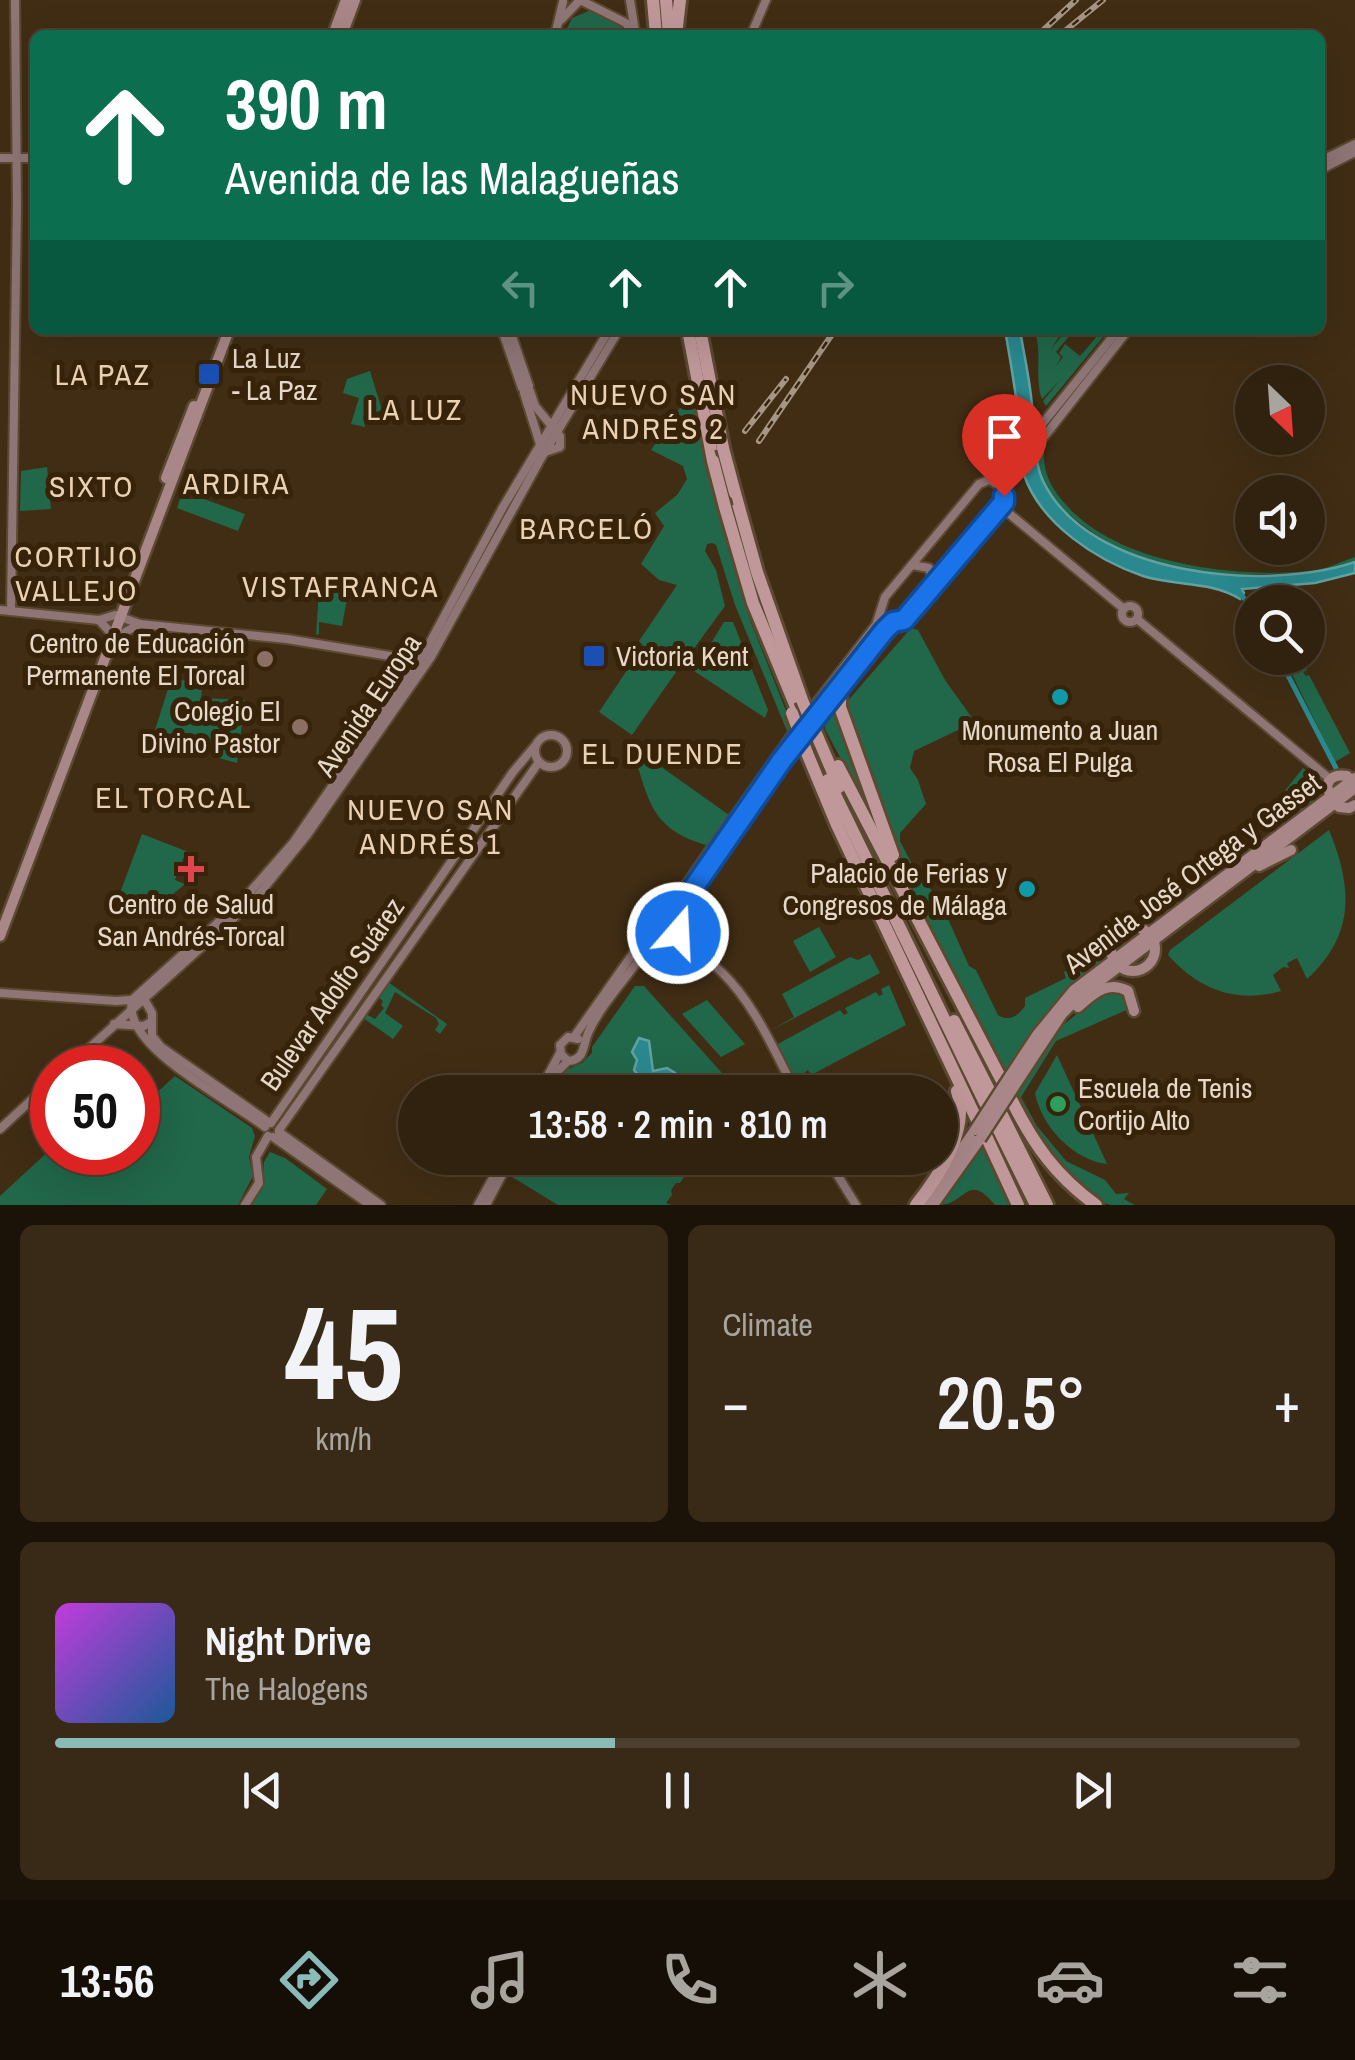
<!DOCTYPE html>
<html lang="en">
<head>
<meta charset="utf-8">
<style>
	:root { --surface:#31220f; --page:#392a18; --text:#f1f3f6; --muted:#a8a49e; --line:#4c3f2f; --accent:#8bbbb9 }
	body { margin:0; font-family:"Archivo Narrow",sans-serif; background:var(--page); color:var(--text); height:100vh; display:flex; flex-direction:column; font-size:38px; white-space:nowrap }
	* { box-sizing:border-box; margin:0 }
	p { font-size:32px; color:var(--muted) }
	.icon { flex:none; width:55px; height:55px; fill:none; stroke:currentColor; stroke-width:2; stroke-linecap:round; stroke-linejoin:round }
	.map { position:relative; height:1205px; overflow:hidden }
	.details { display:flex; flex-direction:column; gap:20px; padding:20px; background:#1b1308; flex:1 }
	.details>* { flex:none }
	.hud { position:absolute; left:30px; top:30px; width:1295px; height:305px; border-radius:15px; box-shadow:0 10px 40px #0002,0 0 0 2px var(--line); background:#0b6e4f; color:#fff; overflow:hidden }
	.needle { width:65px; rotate:155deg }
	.controls { position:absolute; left:1235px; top:365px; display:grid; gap:20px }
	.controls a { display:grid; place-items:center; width:90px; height:90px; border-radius:50%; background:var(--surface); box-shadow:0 10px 40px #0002,0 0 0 2px var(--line); font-size:50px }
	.speed { position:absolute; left:30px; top:1045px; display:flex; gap:20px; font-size:50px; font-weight:700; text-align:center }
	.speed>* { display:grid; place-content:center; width:130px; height:130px; border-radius:50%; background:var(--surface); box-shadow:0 10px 40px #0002,0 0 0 2px var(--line); line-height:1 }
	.speed .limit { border:15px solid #d22; background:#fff; color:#111 }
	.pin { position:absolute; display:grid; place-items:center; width:85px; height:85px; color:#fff; margin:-102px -42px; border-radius:50% 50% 50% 0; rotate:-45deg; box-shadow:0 0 10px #0007 }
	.pin .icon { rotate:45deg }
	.me { position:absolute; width:110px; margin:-55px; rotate:19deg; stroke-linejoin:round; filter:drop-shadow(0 0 8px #0008) }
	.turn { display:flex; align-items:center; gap:35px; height:210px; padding:0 30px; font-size:45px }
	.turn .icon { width:130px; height:130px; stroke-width:2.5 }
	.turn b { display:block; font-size:70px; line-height:85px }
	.lanes { display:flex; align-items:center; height:95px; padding:0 30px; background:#0003; justify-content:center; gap:50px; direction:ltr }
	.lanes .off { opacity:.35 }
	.big { font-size:75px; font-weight:600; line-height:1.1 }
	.details .card { flex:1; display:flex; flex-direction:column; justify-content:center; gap:15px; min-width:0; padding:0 35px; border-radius:15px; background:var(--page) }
	.details .dial { align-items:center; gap:0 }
	.dial b { font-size:130px; line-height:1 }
	.song { display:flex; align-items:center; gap:30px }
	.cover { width:120px; height:120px; border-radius:15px; background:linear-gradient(135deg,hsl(290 70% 55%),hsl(210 70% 35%)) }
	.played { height:10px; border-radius:5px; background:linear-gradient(90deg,var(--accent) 45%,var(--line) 45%) }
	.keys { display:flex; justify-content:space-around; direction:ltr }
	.heat { display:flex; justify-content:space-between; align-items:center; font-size:55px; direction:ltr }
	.details .tiles { flex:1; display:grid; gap:20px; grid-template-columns:1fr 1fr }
	.card:last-child { grid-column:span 2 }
	.trip { position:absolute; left:398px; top:1075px; width:560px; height:100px; border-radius:50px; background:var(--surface); box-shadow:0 10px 40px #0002,0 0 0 2px var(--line); font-weight:600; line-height:100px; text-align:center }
	.dock { display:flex; height:160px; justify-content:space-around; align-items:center; background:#140e06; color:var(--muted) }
	.dock .icon { width:70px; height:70px }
	.dock .on { color:var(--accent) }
	.dock b { font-size:45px; color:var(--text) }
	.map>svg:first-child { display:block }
	.green { fill:#21674a }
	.water { fill:#29898f; stroke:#62a1a1; stroke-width:2.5 }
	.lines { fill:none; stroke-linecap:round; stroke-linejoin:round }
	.canal { stroke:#29898f; stroke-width:5 }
	.secondary-casing { stroke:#5b4931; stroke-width:12 }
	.primary-casing { stroke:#5b4931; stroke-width:15 }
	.highway-casing { stroke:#5b4931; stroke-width:18 }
	.secondary { stroke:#8f7576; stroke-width:8 }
	.primary { stroke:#a98788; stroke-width:10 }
	.highway { stroke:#c09899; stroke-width:12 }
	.rail-casing { stroke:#a69684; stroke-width:6 }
	.rail { stroke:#372309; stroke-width:2.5; stroke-dasharray:8; stroke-linecap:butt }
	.primary-bridge-casing { stroke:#5b4931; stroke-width:15; stroke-linecap:butt }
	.highway-bridge-casing { stroke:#5b4931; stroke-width:18; stroke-linecap:butt }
	.primary-bridge { stroke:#a98788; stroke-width:10 }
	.highway-bridge { stroke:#c09899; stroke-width:12 }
	.route-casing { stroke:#114b97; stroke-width:25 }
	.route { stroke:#1a73e8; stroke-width:18 }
	.transit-dot { fill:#1a4fb4; stroke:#372309; stroke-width:4 }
	.education-dot { fill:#8d6e63; stroke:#372309; stroke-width:4 }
	.culture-dot { fill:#0f9aa8; stroke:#372309; stroke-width:4 }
	.health-dot { fill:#e0444e; stroke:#372309; stroke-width:4 }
	.leisure-dot { fill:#2e9e5b; stroke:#372309; stroke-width:4 }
	.labels { text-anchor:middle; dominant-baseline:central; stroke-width:10; stroke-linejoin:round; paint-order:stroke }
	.poi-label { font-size:28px; fill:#e6d9ca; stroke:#372309; text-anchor:start }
	.street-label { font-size:28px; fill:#e6d9ca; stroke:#372309 }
	.neighbourhood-label { font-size:30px; letter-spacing:2.5px; fill:#ebd1b4; stroke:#372309 }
</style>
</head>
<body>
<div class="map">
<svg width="1355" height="1205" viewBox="0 0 1355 1205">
	<rect width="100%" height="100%" fill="#412d14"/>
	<g class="green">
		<polygon points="589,11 624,25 630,35 564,35 572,18"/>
		<path d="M1034,330l28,2 -11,17 14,-17 -2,-2h11l-18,22 5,5 -5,9 7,-9 -4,-4 6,-9 15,12 19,-22 4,3 -57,69 -3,-5 17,-21 -18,19c-8,-22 1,-49 -8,-69z"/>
		<polygon points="370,371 382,410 363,416 365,427 351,424 359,398 343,393 347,379"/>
		<polygon points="687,384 750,620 792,726 787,731 735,605 716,545 712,543 707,544 705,551 716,570 725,606 679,669 659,659 676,672 632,735 599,712 642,648 647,650 639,641 677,585 659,580 641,564 664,526 655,513 677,495 687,479 683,466 651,450 686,399 683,388"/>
		<path d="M1038,451l6,2c-1,22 9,38 24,54 54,58 167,71 244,64 15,-2 28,-9 43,-14v5c-31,10 -58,11 -91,12 -76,1 -132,-7 -193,-58 -19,-15 -36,-40 -33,-65z"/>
		<polygon points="47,467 51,509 20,511 21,471"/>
		<polygon points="180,499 204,499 245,514 238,531 177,508"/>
		<polygon points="340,584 355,587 352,600 347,599 342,626 319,622 319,634 316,635 319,590"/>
		<polygon points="724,622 733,622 768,710 765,718 694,671"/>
		<path d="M911,628l7,2 27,50 30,42 -61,29 -4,17 8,12 8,24 -26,29v8l15,29 25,31 29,65 7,4 22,45c11,7 20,1 27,-9v-8l41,-20 -2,-6 31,-15 -2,-13 7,-1 5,5v12c-44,30 -70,70 -100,113l-92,-183 -68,-186z"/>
		<polygon points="1284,658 1300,658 1307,670 1303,672 1306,676 1309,675 1350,753 1335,762"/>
		<polygon points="180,680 203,682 201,698 245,700 237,763 219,758 220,747 208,749 197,744 195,750 154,733 168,689"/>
		<polygon points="836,706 888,848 825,729 824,714"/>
		<path d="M636,749l93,66 -64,91 41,-61c-55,-16 -57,-44 -73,-94z"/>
		<path d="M1303,768l18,11c-2,18 -8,25 -22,35l-20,-16z"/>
		<path d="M1329,830c24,58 26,105 -22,149l-10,-21 -10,5 2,5 -6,-1 -10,8 8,16c-45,13 -83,-2 -113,-36l2,-5z"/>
		<path d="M142,834l44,17 -11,29 10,4c-24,21 -36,30 -65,9z"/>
		<polygon points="819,927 836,957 810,972 793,941"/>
		<polygon points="870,954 880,973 768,1032 794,1017 782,994 850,957 858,960"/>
		<polygon points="388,982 447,1024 440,1034 435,1030 439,1024 436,1018 395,992 385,1013 403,1026 393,1039 363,1018 366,1014 375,1019 384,1008 381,1005 383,1001 378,997"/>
		<polygon points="889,985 906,1025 811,1075 808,1070 804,1073 806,1078 796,1083 776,1045 840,1010 844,1015 848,1013 845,1008 876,992 879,996 883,994 881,989"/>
		<polygon points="635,986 644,986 739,1092 551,1092 562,1072 582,1063 592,1053 592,1047"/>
		<path d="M1105,991h17l9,17 -75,33 -35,56 16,29 29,35 39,19 11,14 13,-1 -5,6 11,6c-7,0 -17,0 -24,0 -40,-10 -80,-76 -96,-111l42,-64z"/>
		<polygon points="707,1000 745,1044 721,1057 682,1014"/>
		<path d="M1057,1055l50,109c-34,-4 -66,-38 -72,-71z"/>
		<polygon points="175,1076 252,1128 255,1136 249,1157 253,1176 238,1205 0,1205 0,1196 52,1148 52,1152 138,1152 138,1110"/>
		<path d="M982,1144l28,61h-15c-28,-34 -28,-1 -56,0z"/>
		<polygon points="270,1152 285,1158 327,1189 316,1205 251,1205 262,1189 264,1162"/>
		<polygon points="516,1158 696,1158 680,1183 676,1183 671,1190 672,1195 666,1203 671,1205 558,1205 507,1174"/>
	</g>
	<g class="water">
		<path d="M1005,330h15c4,25 10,50 12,76 3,24 1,53 11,75 46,96 224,111 312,81v11l-40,10 -73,6 2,4 -4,6c-28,-18 -66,-13 -97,-23 -47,-16 -102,-52 -119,-101 -7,-20 -4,-41 -6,-61 -3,-28 -8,-56 -13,-84z"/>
		<polygon points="639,1038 649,1041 653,1071 667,1068 675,1073 675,1081 666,1092 644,1092 642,1080 634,1070 637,1060 632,1052"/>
	</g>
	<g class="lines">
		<g class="canal">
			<polyline points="1240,594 1252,607"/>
			<polyline points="1279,658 1336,768"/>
		</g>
		<defs>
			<g id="secondary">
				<polyline points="580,0 626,23 634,35"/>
				<polyline points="630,0 635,31"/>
				<polyline points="561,20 580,0"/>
				<polyline points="555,35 563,2"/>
				<polyline points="751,35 766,0"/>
				<polyline points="0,158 35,158"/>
				<polyline points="1320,161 1355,144"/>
				<polyline points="1320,170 1355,152"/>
				<polyline points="502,330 522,388"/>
				<polyline points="510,330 529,386"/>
				<polyline points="530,391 535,406 560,436 560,447 545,452"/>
				<polyline points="524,393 540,444"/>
				<polyline points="1003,489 1128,330"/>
				<polyline points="1000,506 1124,609"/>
				<polyline points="912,565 929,568 934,584"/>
				<circle cx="1130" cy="614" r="8"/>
				<polyline points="0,610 99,620 115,615 140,624 287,639 396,657 418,668"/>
				<polyline points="11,611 17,204 15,0"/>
				<polyline points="1137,619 1330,779"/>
				<polyline points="99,620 109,631"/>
				<polyline points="114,638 140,624"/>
				<path d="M849,674c16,-20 31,-46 55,-54l100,-118 -1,-13 -14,-10"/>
				<polyline points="807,715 876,625 885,597 979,484 1001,475 1118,330"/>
				<circle cx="551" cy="751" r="16"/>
				<polyline points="665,914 798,726"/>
				<polyline points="663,941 653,934 652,924 659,915 670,915"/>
				<path d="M669,941c69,20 96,93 127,151"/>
				<polyline points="0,993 116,1001 144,999 152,1013 152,1036 161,1047 270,1123"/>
				<polyline points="114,1024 144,1026 151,1022"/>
				<polyline points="574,1037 651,928"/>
				<polyline points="568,1061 561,1054 560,1045 568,1037 578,1039"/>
				<polyline points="67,1068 255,899 307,835 431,657 540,460 619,330"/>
				<polyline points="539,1092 560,1053"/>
				<path d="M545,1092l12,-20 11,-11c18,-1 14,-16 21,-30 12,-26 35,-50 52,-74l9,-9 26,-12 3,-24 6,-12 90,-132 65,-83"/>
				<polyline points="271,1123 513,772 535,746"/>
				<path d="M265,1127c-33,-26 -144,-80 -133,-127l111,-100 50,-57 132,-191 78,-145 106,-177"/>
				<polyline points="0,1129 52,1081"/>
				<polyline points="279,1130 539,762"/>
				<polyline points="279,1132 381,1205"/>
				<polyline points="273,1137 370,1205"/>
				<polyline points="827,1158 856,1205"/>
				<polyline points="245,1205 259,1183 256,1157 268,1136"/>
				<polyline points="478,1205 504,1158"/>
				<polyline points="486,1205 511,1158"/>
			</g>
			<g id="primary">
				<polyline points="333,35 346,0"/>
				<polyline points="342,35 355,0"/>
				<polyline points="166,478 194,406"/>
				<path d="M1354,783l-7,-7c-10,-2 -19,1 -20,12l12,19 10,1 6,-3"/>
				<polyline points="1259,866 1291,850"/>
				<circle cx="1133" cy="949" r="22"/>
				<polyline points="0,936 229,330"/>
				<path d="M1078,1007c16,-14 29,-27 50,-16l6,20"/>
				<polyline points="1010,1076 1037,1035 1074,990 1355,778"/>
				<polyline points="1017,1082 1062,1014 1080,996 1355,788"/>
				<polyline points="923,1205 975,1130"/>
				<polyline points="933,1205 980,1139"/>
			</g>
			<g id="highway">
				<polyline points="653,0 656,35"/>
				<polyline points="666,0 669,35"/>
				<polyline points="676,35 680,0"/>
				<polyline points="688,330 713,461"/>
				<polyline points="700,330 723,448"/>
				<polyline points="735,493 757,572 802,700"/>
				<polyline points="725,507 753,603 796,707"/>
				<polyline points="850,673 840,693 840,707 893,855"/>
				<polyline points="818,738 839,787"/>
				<polyline points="807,753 837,825 976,1118"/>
				<polyline points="838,766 1001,1079"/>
				<polyline points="828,780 985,1103"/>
				<polyline points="954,1021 991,1094"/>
				<path d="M1012,1101c22,44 44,75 84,104"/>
				<polyline points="1002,1115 1047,1205"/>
				<polyline points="996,1124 1036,1205"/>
				<polyline points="987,1138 1018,1205"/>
				<path d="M916,1205c23,-29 54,-76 41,-114"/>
			</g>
		</defs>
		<use href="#secondary" class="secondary-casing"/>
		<use href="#primary" class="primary-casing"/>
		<use href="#highway" class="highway-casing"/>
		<use href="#secondary" class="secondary"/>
		<use href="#primary" class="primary"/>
		<use href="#highway" class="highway"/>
		<defs>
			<g id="rail">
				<polyline points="1038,35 1076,0"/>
				<polyline points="1060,35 1103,0"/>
				<polyline points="745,431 786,379"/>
				<polyline points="759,441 835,330"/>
			</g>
		</defs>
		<use href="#rail" class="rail-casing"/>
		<use href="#rail" class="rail"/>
		<defs>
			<g id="primary-bridge">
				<polyline points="975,1130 1010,1076"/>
				<polyline points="980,1139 1017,1082"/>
			</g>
			<g id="highway-bridge">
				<polyline points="723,448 735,493"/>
				<polyline points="713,461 725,507"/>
				<polyline points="802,700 818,738"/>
				<polyline points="792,713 807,753"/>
			</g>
		</defs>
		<use href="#primary-bridge" class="primary-bridge-casing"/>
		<use href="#highway-bridge" class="highway-bridge-casing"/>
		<use href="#primary-bridge" class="primary-bridge"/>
		<use href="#highway-bridge" class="highway-bridge"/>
	</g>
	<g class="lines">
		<defs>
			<polyline id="route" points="678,933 679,912 685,900 782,760 884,631 893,622 904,620 1004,502 1004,496"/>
		</defs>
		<use href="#route" class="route-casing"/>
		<use href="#route" class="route"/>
	</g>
	<g class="transit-dot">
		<rect x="197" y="362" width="24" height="24" rx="5"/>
		<rect x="582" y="644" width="24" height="24" rx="5"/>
	</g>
	<g class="education-dot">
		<circle cx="265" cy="659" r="10"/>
		<circle cx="300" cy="727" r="10"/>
	</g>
	<g class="culture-dot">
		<circle cx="1060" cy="697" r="10"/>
		<circle cx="1027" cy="889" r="10"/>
	</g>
	<path class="health-dot" d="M186 854h10v10h10v10h-10v10h-10v-10h-10v-10h10z"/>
	<circle class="leisure-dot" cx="1058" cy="1104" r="10"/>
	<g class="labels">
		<g class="poi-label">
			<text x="232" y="358">La Luz<tspan x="232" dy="32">- La Paz</tspan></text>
			<text x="245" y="643" text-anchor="end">Centro de Educación<tspan x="245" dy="32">Permanente El Torcal</tspan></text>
			<text x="616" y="656">Victoria Kent</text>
			<text x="280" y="711" text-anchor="end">Colegio El<tspan x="280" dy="32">Divino Pastor</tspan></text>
			<text x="1060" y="730" text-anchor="middle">Monumento a Juan<tspan x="1060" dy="32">Rosa El Pulga</tspan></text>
			<text x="1007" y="873" text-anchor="end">Palacio de Ferias y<tspan x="1007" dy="32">Congresos de Málaga</tspan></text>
			<text x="191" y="904" text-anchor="middle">Centro de Salud<tspan x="191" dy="32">San Andrés-Torcal</tspan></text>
			<text x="1078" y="1088">Escuela de Tenis<tspan x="1078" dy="32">Cortijo Alto</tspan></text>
		</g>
		<g class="street-label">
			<text transform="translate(368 705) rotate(-56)">Avenida Europa</text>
			<text transform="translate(1192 873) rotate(-37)">Avenida José Ortega y Gasset</text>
			<text transform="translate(332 994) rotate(-55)">Bulevar Adolfo Suárez</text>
		</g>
		<g class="neighbourhood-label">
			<text x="103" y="374">LA PAZ</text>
			<text x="654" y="394">NUEVO SAN<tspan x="654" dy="34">ANDRÉS 2</tspan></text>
			<text x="415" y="409">LA LUZ</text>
			<text x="237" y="483">ARDIRA</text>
			<text x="92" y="486">SIXTO</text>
			<text x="587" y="528">BARCELÓ</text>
			<text x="77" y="556">CORTIJO<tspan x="77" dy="34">VALLEJO</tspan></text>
			<text x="341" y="586">VISTAFRANCA</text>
			<text x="663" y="753">EL DUENDE</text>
			<text x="174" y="797">EL TORCAL</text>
			<text x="431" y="809">NUEVO SAN<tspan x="431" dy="34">ANDRÉS 1</tspan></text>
		</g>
	</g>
</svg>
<div class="controls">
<a><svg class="needle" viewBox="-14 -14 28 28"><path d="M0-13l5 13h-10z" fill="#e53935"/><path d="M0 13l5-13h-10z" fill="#a8a49e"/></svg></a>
<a><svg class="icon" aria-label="sound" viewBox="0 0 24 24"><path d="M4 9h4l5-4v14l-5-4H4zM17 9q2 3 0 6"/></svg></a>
<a><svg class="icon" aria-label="search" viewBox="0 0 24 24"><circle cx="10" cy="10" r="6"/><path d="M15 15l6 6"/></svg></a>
</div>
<div class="speed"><div class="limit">50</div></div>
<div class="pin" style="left:1004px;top:496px;background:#d93025"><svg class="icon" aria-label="arrive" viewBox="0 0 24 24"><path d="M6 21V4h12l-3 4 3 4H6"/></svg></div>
<svg class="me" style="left:678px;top:933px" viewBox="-20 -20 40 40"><circle r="17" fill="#1a73e8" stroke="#fff" stroke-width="3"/><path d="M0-11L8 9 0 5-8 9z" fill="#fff"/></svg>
<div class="trip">13:58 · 2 min · 810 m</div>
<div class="hud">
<div class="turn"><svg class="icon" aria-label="ahead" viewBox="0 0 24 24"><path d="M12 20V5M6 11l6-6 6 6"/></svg><div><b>390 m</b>Avenida de las Malagueñas</div></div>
<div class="lanes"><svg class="icon off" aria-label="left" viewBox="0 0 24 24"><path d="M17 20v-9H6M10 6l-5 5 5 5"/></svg><svg class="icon" aria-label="ahead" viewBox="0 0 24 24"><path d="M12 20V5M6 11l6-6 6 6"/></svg><svg class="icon" aria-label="ahead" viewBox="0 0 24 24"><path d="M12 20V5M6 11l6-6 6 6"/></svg><svg class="icon off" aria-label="right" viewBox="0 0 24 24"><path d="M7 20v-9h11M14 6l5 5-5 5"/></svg></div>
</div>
</div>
<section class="details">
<div class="tiles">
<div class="card dial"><b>45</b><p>km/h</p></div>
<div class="card"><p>Climate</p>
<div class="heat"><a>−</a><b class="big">20.5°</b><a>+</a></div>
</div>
<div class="card">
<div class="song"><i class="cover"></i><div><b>Night Drive</b><p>The Halogens</p></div></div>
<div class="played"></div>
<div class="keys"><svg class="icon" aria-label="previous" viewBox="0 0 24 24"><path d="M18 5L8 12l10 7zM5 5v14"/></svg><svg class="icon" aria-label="pause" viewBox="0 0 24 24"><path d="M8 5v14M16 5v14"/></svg><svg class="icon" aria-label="next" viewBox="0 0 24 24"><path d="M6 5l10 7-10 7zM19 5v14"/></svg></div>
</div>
</div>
</section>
<nav class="dock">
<b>13:56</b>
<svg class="icon on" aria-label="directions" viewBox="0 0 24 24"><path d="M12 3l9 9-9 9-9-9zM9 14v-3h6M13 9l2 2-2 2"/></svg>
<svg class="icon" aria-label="music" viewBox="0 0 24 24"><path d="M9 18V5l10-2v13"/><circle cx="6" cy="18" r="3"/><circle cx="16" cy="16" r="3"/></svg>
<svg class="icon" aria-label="phone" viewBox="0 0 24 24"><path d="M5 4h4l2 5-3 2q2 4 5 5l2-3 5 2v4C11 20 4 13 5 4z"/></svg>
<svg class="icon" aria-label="climate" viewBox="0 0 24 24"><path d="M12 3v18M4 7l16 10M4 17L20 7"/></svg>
<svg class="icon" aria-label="car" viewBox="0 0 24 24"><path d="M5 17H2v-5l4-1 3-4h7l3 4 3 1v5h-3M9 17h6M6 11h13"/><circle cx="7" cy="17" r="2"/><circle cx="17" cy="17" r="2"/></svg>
<svg class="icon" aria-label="filters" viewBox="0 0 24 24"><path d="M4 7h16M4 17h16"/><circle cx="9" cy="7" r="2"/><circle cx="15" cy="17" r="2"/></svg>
</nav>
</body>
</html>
